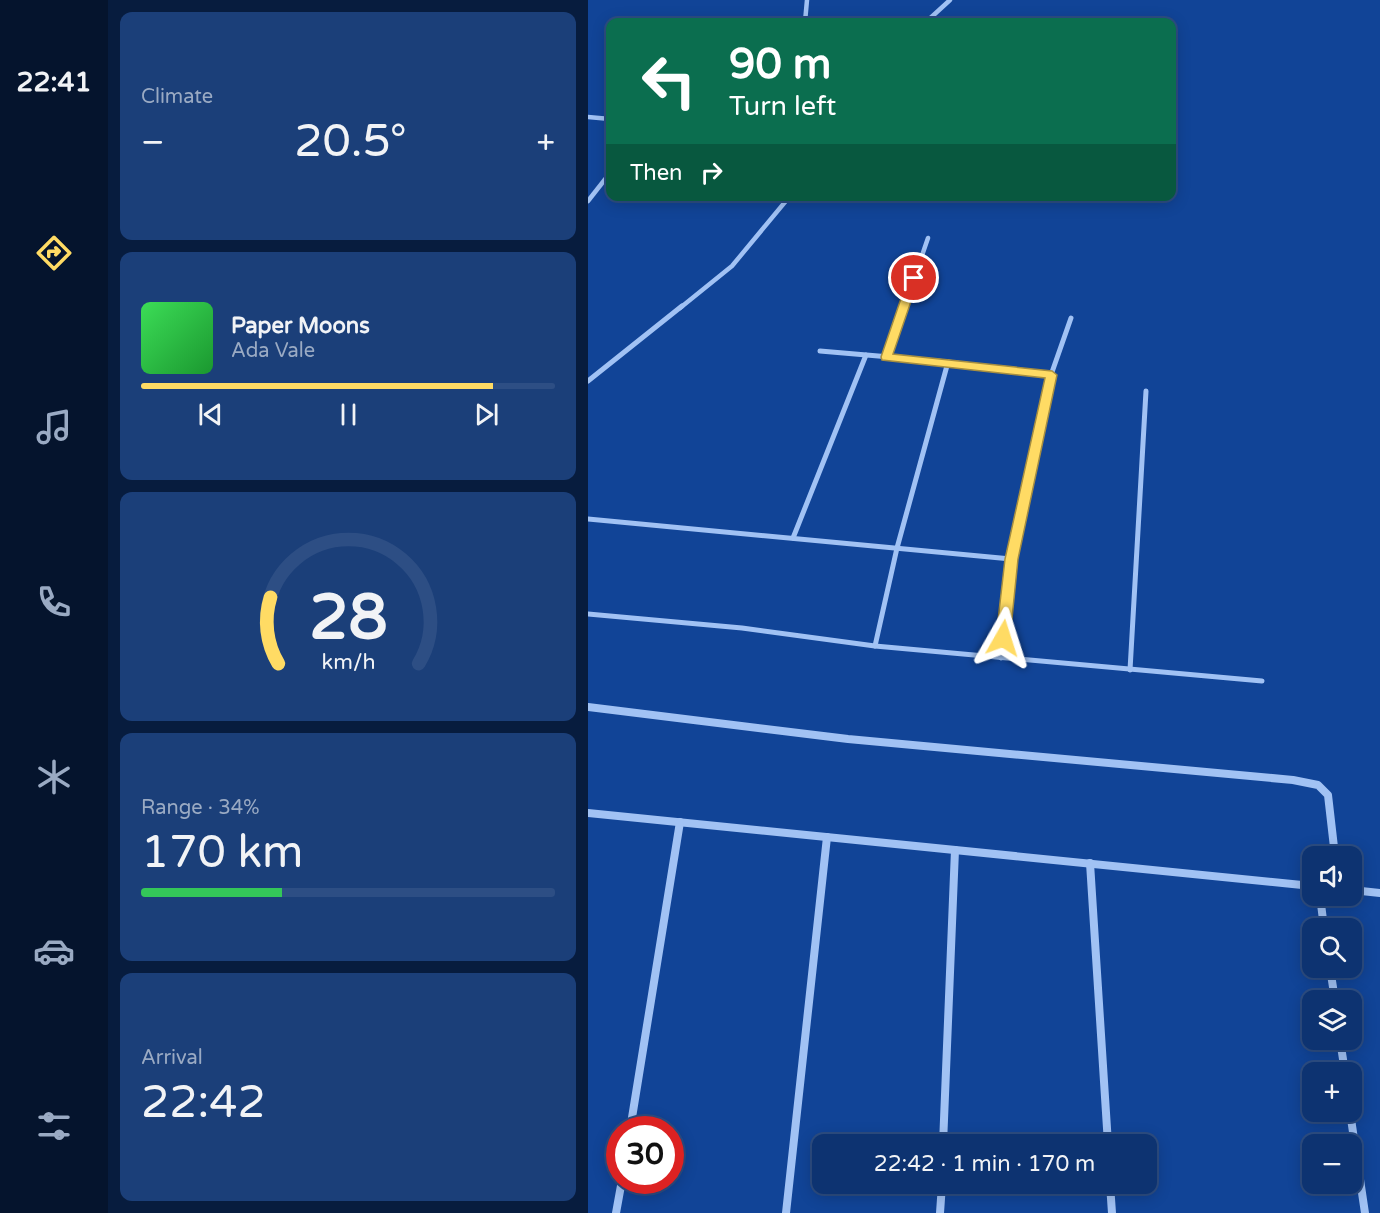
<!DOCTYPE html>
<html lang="en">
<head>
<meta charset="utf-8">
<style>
	:root { --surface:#0d3371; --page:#1b3f79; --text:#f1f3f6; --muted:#9aaac3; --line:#2d4e84; --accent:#ffdb64 }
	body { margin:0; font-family:"Varela Round",sans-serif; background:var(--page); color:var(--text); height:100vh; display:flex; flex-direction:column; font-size:22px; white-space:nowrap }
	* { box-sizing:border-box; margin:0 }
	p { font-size:20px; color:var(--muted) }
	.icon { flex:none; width:33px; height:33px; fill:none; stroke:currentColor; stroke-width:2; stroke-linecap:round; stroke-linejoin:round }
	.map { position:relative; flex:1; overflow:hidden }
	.side { display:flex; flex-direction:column; gap:12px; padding:12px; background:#071c3e; width:480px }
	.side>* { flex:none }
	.hud { position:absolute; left:18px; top:18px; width:570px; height:183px; border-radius:12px; box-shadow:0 3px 15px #0003,0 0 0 2px var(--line); background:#0b6e4f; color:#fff; overflow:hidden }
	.fabs { position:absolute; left:714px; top:846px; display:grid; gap:12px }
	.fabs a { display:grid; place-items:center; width:60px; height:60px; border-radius:12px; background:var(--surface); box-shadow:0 3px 15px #0003,0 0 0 2px var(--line); font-size:30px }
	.speed { position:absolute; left:18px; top:1116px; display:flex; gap:12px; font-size:30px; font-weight:700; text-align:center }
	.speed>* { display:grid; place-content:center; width:78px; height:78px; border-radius:50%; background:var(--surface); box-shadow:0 3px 15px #0003,0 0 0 2px var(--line); line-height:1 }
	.speed .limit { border:9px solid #d22; background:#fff; color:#111 }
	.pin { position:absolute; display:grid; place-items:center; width:51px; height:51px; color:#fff; margin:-26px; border:3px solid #fff; border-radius:50%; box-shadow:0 2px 6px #0007 }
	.me { position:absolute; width:66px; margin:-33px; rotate:6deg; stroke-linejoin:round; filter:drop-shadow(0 0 4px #0008) }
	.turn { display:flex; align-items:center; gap:21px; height:126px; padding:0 24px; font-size:27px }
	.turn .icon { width:78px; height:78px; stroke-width:2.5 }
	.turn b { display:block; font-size:42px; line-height:51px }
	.then { display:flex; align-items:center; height:57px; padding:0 24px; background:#0003; gap:12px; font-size:22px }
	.big { font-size:45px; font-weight:600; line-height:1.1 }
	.side .widget { flex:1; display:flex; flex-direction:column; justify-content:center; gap:9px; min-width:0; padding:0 21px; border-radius:12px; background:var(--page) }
	.side .dial { align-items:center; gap:0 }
	.dial svg { height:156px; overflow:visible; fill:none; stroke:var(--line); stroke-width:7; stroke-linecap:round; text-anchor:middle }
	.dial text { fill:var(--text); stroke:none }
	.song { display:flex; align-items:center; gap:18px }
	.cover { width:72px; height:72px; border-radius:9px; background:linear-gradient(135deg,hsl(130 70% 55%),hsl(130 70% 35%)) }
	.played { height:6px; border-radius:3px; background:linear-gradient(90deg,var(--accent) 85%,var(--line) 85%) }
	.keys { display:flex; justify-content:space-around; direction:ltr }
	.heat { display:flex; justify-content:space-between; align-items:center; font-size:33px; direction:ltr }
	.charge { height:9px; border-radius:4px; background:linear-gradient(90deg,#34c759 34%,var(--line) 0) }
	.trip { position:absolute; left:224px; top:1134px; width:345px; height:60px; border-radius:12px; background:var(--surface); box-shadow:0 3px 15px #0003,0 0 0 2px var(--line); font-weight:600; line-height:60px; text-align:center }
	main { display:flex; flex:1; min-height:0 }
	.tab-bar { display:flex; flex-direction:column; width:108px; justify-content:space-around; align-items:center; background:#05142d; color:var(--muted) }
	.tab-bar .icon { width:42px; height:42px }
	.tab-bar .on { color:var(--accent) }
	.tab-bar b { font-size:27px; color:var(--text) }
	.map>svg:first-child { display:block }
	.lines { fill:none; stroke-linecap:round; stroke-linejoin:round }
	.street-far2 { stroke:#a1c2f4; stroke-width:4.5 }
	.street-far1 { stroke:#a1c2f4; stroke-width:5 }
	.street { stroke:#a1c2f4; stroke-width:8 }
	.route { fill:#ffdb64; stroke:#a68e41; stroke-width:1.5 }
</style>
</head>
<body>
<main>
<nav class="tab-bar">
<b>22:41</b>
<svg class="icon on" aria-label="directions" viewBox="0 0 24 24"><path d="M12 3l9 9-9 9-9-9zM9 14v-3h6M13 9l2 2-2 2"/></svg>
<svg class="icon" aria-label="music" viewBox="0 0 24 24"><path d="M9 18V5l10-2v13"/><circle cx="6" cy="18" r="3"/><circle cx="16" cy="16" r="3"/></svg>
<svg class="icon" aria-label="phone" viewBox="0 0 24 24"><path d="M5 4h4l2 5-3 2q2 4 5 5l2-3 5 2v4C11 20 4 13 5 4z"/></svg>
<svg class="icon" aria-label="climate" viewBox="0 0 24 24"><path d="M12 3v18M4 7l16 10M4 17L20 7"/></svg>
<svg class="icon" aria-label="car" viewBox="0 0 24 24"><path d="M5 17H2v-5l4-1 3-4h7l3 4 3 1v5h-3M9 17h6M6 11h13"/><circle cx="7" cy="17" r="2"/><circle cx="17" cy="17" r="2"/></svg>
<svg class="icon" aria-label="filters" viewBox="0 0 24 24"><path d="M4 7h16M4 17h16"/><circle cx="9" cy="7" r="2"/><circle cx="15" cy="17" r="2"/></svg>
</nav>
<section class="side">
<div class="widget"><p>Climate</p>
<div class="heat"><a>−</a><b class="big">20.5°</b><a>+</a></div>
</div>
<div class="widget">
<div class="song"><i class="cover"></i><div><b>Paper Moons</b><p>Ada Vale</p></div></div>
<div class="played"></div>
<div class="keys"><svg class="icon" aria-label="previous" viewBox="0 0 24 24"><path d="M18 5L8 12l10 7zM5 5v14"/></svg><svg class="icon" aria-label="pause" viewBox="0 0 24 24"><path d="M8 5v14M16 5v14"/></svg><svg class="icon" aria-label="next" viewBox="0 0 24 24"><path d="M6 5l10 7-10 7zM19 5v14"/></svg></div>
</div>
<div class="widget dial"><svg viewBox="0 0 100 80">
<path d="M14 69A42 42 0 1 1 86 69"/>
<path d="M14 69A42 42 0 0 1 10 35" stroke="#ffdb64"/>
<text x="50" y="56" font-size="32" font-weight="700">28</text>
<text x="50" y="72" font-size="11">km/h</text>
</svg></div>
<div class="widget"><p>Range · 34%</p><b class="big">170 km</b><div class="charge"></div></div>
<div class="widget"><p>Arrival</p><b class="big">22:42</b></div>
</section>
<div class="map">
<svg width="792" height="1213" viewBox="0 0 792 1213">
	<rect width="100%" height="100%" fill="#114497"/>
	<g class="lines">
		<g class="street-far2">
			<polyline points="217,22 219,0"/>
			<polyline points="338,22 362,0"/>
			<polyline points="0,117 22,119"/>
			<polyline points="0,201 22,173"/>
			<polyline points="92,308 144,266 202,196"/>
			<polyline points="316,308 340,238"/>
		</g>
		<g class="street-far1">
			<polyline points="232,351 360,362 463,375"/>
			<polyline points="299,357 317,306"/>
			<polyline points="0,381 94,306"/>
			<polyline points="0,519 423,559"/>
			<polyline points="205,538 278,355"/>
			<polyline points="0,614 154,628 287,646 674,681"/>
			<polyline points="287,646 309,548 360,362"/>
			<polyline points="413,658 423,559 463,375 483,318"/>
			<polyline points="542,670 558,391"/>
		</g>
		<g class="street">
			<polyline points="0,707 260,739 705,780 730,785 740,795 747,856"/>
			<polyline points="0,813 724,886"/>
			<polyline points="502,863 520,1144"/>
			<polyline points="764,890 792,893"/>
			<polyline points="732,896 736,928"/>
			<polyline points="742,968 747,1000"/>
			<polyline points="752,1040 757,1072"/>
			<polyline points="762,1112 777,1213"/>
			<polyline points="42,1130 92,822"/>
			<polyline points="355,1144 367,850"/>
			<polyline points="522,1184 524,1213"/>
			<polyline points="28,1213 34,1180"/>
			<polyline points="198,1213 239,837"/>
			<polyline points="352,1213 354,1184"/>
		</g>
	</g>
	<polygon class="route" points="326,274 331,278 305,354 464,371 469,375 430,559 422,638 420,642 410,642 408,638 417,559 457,378 294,360 293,357 320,278"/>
</svg>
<div class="fabs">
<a><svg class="icon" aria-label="sound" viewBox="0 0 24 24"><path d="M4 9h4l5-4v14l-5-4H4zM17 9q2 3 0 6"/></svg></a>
<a><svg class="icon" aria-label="search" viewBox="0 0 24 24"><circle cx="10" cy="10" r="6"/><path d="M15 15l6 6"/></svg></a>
<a><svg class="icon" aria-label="layers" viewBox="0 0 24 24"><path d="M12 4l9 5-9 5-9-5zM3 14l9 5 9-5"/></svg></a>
<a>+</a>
<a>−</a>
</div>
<div class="speed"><div class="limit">30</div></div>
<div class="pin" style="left:326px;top:278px;background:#d93025"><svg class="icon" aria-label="arrive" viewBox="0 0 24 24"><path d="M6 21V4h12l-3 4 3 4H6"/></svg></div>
<svg class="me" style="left:415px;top:638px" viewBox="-20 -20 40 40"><path d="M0-17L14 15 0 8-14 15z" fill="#ffdb64" stroke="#fff" stroke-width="4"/></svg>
<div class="trip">22:42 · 1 min · 170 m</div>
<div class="hud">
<div class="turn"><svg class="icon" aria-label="left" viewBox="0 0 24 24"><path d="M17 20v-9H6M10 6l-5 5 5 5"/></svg><div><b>90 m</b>Turn left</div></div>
<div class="then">Then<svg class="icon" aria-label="right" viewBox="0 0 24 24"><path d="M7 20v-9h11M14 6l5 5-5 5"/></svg></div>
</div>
</div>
</main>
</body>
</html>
